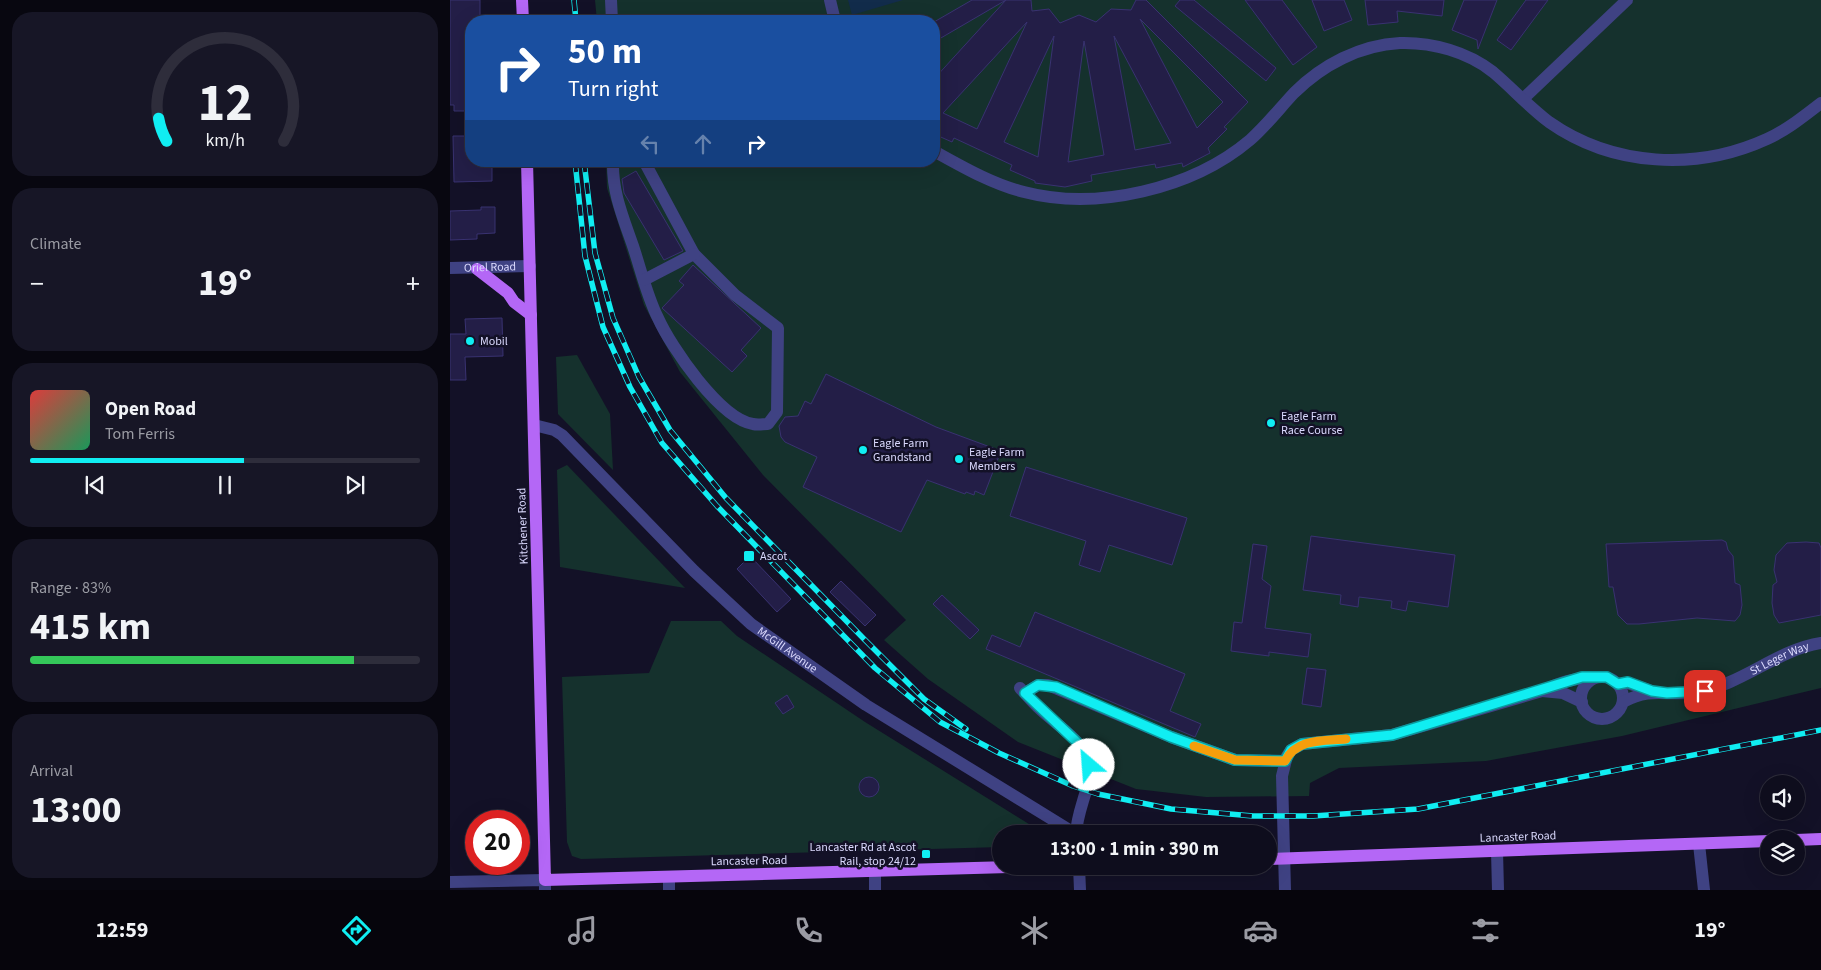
<!DOCTYPE html>
<html lang="en">
<head>
<meta charset="utf-8">
<style>
	:root { --surface:#0e0d1d; --page:#171626; --text:#f1f3f6; --muted:#9b9ca4; --line:#2e2d3b; --accent:#10eef2 }
	body { margin:0; font-family:"Source Sans 3",sans-serif; background:var(--page); color:var(--text); height:100vh; display:flex; flex-direction:column; font-size:19px; white-space:nowrap }
	* { box-sizing:border-box; margin:0 }
	p { font-size:16px; color:var(--muted) }
	.icon { flex:none; width:28px; height:28px; fill:none; stroke:currentColor; stroke-width:2; stroke-linecap:round; stroke-linejoin:round }
	.map { position:relative; flex:1; overflow:hidden }
	.drawer { display:flex; flex-direction:column; gap:12px; padding:12px; background:#080710; width:450px }
	.drawer>* { flex:none }
	.top-card { position:absolute; left:15px; top:15px; width:475px; height:152px; border-radius:20px; box-shadow:0 5px 20px #0002,0 0 0 1px var(--line); background:#1a4fa0; color:#fff; overflow:hidden }
	.buttons { position:absolute; left:1310px; top:775px; display:grid; gap:10px }
	.buttons a { display:grid; place-items:center; width:45px; height:45px; border-radius:50%; background:var(--surface); box-shadow:0 5px 20px #0002,0 0 0 1px var(--line); font-size:25px }
	.speed { position:absolute; left:15px; top:810px; display:flex; gap:10px; font-size:25px; font-weight:700; text-align:center }
	.speed>* { display:grid; place-content:center; width:65px; height:65px; border-radius:50%; background:var(--surface); box-shadow:0 5px 20px #0002,0 0 0 1px var(--line); line-height:1 }
	.speed .limit { border:8px solid #d22; background:#fff; color:#111 }
	.pin { position:absolute; display:grid; place-items:center; width:42px; height:42px; color:#fff; margin:-21px; border-radius:10px; box-shadow:0 2px 8px #0006 }
	.me { position:absolute; width:55px; margin:-28px; rotate:333deg; stroke-linejoin:round; filter:drop-shadow(0 0 4px #0008) }
	.turn { display:flex; align-items:center; gap:18px; height:105px; padding:0 20px; font-size:22px }
	.turn .icon { width:65px; height:65px; stroke-width:2.5 }
	.turn b { display:block; font-size:35px; line-height:42px }
	.lanes { display:flex; align-items:center; height:48px; padding:0 20px; background:#0003; justify-content:center; gap:25px; direction:ltr }
	.lanes .off { opacity:.35 }
	.big { font-size:38px; font-weight:700; line-height:1.1 }
	.drawer .widget { flex:1; display:flex; flex-direction:column; justify-content:center; gap:8px; min-width:0; padding:0 18px; border-radius:20px; background:var(--page) }
	.drawer .dial { align-items:center; gap:0 }
	.dial svg { height:130px; overflow:visible; fill:none; stroke:var(--line); stroke-width:7; stroke-linecap:round; text-anchor:middle }
	.dial text { fill:var(--text); stroke:none }
	.song { display:flex; align-items:center; gap:15px }
	.cover { width:60px; height:60px; border-radius:8px; background:linear-gradient(135deg,hsl(0 70% 55%),hsl(150 70% 35%)) }
	.played { height:5px; border-radius:2px; background:linear-gradient(90deg,var(--accent) 55%,var(--line) 55%) }
	.keys { display:flex; justify-content:space-around; direction:ltr }
	.heat { display:flex; justify-content:space-between; align-items:center; font-size:28px; direction:ltr }
	.charge { height:8px; border-radius:4px; background:linear-gradient(90deg,#34c759 83%,var(--line) 0) }
	.trip { position:absolute; left:542px; top:825px; width:285px; height:50px; border-radius:25px; background:var(--surface); box-shadow:0 5px 20px #0002,0 0 0 1px var(--line); font-weight:700; line-height:50px; text-align:center }
	.menu { display:flex; height:80px; justify-content:space-around; align-items:center; background:#06050c; color:var(--muted) }
	.menu .icon { width:35px; height:35px }
	.menu .current { color:var(--accent) }
	.menu b { font-size:22px; color:var(--text) }
	main { display:flex; flex:1; min-height:0 }
	.map>svg:first-child { display:block }
	.green { fill:#15312d }
	.water { fill:#122c4b }
	.building { fill:#231e47; stroke:#393271; fill-rule:evenodd }
	.lines { fill:none; stroke-linecap:round; stroke-linejoin:round }
	.minor { stroke:#3f4283; stroke-width:12 }
	.major { stroke:#b467f6; stroke-width:12 }
	.rail-casing { stroke:#10eef2; stroke-width:5.5 }
	.rail { stroke:#131127; stroke-width:4; stroke-dasharray:11; stroke-linecap:butt }
	.route-casing { stroke:#0a9b9d; stroke-width:12 }
	.route { stroke:#10eef2; stroke-width:9 }
	.slow { stroke:#f59e0b; stroke-width:9 }
	.poi-dot { fill:#10eef2; stroke:#131127; stroke-width:2 }
	.labels { text-anchor:middle; dominant-baseline:central; stroke-width:5; stroke-linejoin:round; paint-order:stroke }
	.street-label { font-size:12px; fill:#dad9fd; stroke:#131127 }
	.poi-label { font-size:12px; fill:#dad9fd; stroke:#131127; text-anchor:start }
</style>
</head>
<body>
<main>
<section class="drawer">
<div class="widget dial"><svg viewBox="0 0 100 80">
<path d="M14 69A42 42 0 1 1 86 69"/>
<path d="M14 69A42 42 0 0 1 9 55" stroke="#10eef2"/>
<text x="50" y="56" font-size="32" font-weight="700">12</text>
<text x="50" y="72" font-size="11">km/h</text>
</svg></div>
<div class="widget"><p>Climate</p>
<div class="heat"><a>−</a><b class="big">19°</b><a>+</a></div>
</div>
<div class="widget">
<div class="song"><i class="cover"></i><div><b>Open Road</b><p>Tom Ferris</p></div></div>
<div class="played"></div>
<div class="keys"><svg class="icon" aria-label="previous" viewBox="0 0 24 24"><path d="M18 5L8 12l10 7zM5 5v14"/></svg><svg class="icon" aria-label="pause" viewBox="0 0 24 24"><path d="M8 5v14M16 5v14"/></svg><svg class="icon" aria-label="next" viewBox="0 0 24 24"><path d="M6 5l10 7-10 7zM19 5v14"/></svg></div>
</div>
<div class="widget"><p>Range · 83%</p><b class="big">415 km</b><div class="charge"></div></div>
<div class="widget"><p>Arrival</p><b class="big">13:00</b></div>
</section>
<div class="map">
<svg width="1371" height="890" viewBox="0 0 1371 890">
	<rect width="100%" height="100%" fill="#131127"/>
	<g class="green">
		<polygon points="145,0 1371,0 1371,688 1172,736 1079,753 1036,761 889,768 860,783 859,796 756,797 686,789 568,742 478,679 434,640 456,620 313,475 230,372 194,305 157,188 156,161 484,161 484,21 147,21"/>
		<polygon points="127,355 160,414 163,470 108,414 106,357"/>
		<polygon points="117,465 235,588 110,567 107,470"/>
		<polygon points="221,621 271,621 287,636 415,722 595,834 551,834 551,847 131,859 122,856 117,842 112,677 199,673"/>
	</g>
	<polygon class="water" points="398,0 453,0 402,15"/>
	<g class="building">
		<polygon points="0,0 30,0 30,21 21,21 21,111 4,111 4,105 0,105"/>
		<path d="M522,0h59l1,11 17,-2 11,14 19,-8 17,7 15,-13 20,1 5,-10h10l102,102 -24,25 3,2 -19,19 2,5 -27,14 -1,-4 -26,5 -1,-4 -64,11 1,6 -27,6 -30,-4v-2l-25,-11 2,-5 -58,-27 -2,4 -18,-8v-55l72,-79 -72,42v-20zM690,19l83,83 -26,26zM577,22l-50,107 -34,-16zM604,36l-16,121 -34,-15zM664,36l57,107 -36,7zM634,41l20,114 -36,7z"/>
		<polygon points="730,0 744,0 826,68 816,81 725,6"/>
		<polygon points="795,0 832,0 867,47 843,65"/>
		<polygon points="862,0 894,0 902,20 874,31"/>
		<polygon points="915,0 994,0 992,16 947,11 948,22 918,25"/>
		<polygon points="1014,0 1047,0 1028,49 1027,40 1002,30"/>
		<polygon points="1076,0 1098,0 1061,50 1047,40"/>
		<polygon points="3,136 21,136 21,161 42,161 42,181 4,182"/>
		<polygon points="186,171 233,251 214,260 174,193 172,179"/>
		<polygon points="31,207 45,207 45,233 27,234 27,239 0,240 0,211 31,210"/>
		<polygon points="243,265 311,328 291,350 297,356 282,372 212,308 234,285 229,281"/>
		<polygon points="52,318 53,356 15,357 16,380 0,380 0,334 16,334 15,319"/>
		<polygon points="376,374 486,427 551,451 534,495 525,491 524,495 516,492 515,494 477,480 451,532 353,487 367,457 335,442 331,437 329,426 335,417 348,416 355,401 361,404"/>
		<polygon points="576,467 737,518 722,565 659,545 650,572 629,565 636,541 560,516"/>
		<polygon points="861,536 1005,555 998,607 958,601 956,611 941,608 942,601 909,597 908,607 890,604 891,595 853,590"/>
		<polygon points="1272,540 1276,542 1278,550 1283,556 1285,583 1290,585 1292,605 1290,615 1285,621 1247,618 1189,624 1177,624 1168,615 1163,587 1159,587 1156,544"/>
		<polygon points="1356,542 1369,543 1371,548 1371,615 1329,623 1324,615 1322,603 1323,585 1327,582 1324,570 1326,555 1337,543"/>
		<polygon points="803,544 817,546 812,579 821,586 815,628 861,634 858,657 819,652 819,656 781,651 784,622 792,623"/>
		<polygon points="300,556 341,599 327,612 287,569"/>
		<polygon points="391,581 426,615 415,626 380,592"/>
		<polygon points="492,595 529,630 520,639 483,604"/>
		<polygon points="585,612 735,674 720,711 751,724 745,737 536,649 542,635 570,647"/>
		<polygon points="857,668 876,670 871,707 852,704"/>
		<polygon points="337,695 344,707 333,714 325,703"/>
		<circle cx="419" cy="787" r="10"/>
	</g>
	<g class="lines">
		<g class="minor">
			<polyline points="161,0 162,21"/>
			<polyline points="380,0 385,21"/>
			<polyline points="1073,99 1177,0"/>
			<path d="M484,151c29,16 58,33 90,41 73,19 168,-3 226,-52 16,-14 29,-31 44,-47 28,-28 66,-48 106,-50 32,-1 68,9 93,29 19,16 36,35 56,50 64,45 148,49 218,17 20,-9 37,-23 54,-36"/>
			<path d="M163,161c-1,31 10,56 20,85 8,24 14,50 25,72 13,29 62,101 95,106 5,1 10,0 15,0l9,-12 1,-84 -43,-33 -41,-41 -50,-93"/>
			<path id="s1" d="M0,268l80,-2"/>
			<polyline points="194,280 244,254"/>
			<path id="s2" d="M84,425l20,5 8,5 132,136 57,53 115,81 210,129"/>
			<circle cx="1152" cy="698" r="21"/>
			<polyline points="1168,684 1178,683 1201,691"/>
			<path d="M570,688c7,8 14,16 22,23 18,17 53,36 47,66 -3,20 -12,36 -13,57"/>
			<polyline points="1092,691 1113,693 1132,702"/>
			<polyline points="575,693 588,685 598,685 721,737 785,760 835,761"/>
			<path id="s3" d="M1173,702c30,-16 44,-5 74,-10 45,-7 79,-42 124,-49"/>
			<polyline points="1249,844 1254,890"/>
			<polyline points="1047,851 1048,890"/>
			<polyline points="629,866 630,890"/>
			<polyline points="425,871 425,890"/>
			<polyline points="219,877 219,890"/>
			<polyline points="0,882 95,880 95,890"/>
			<path d="M835,890l-3,-114 5,-20 4,-6 11,-6 90,-9 150,-44c17,-8 33,-14 52,-13"/>
		</g>
		<g class="major">
			<polyline points="72,0 73,21"/>
			<polyline points="77,161 95,880 599,866"/>
			<polyline points="27,269 58,293 64,302 81,315"/>
			<polyline points="1346,840 1371,839"/>
			<polyline points="819,859 1319,841"/>
		</g>
		<defs>
			<g id="rail">
				<polyline points="124,0 126,21"/>
				<polyline points="125,161 135,256 153,327 180,387 212,443 267,506 425,668 490,722 549,753 623,786 648,794 721,809 803,816 863,816 968,809 1371,730"/>
				<polyline points="134,161 145,253 163,318 189,377 220,430 276,498 414,639 474,699 516,729"/>
			</g>
		</defs>
		<use href="#rail" class="rail-casing"/>
		<use href="#rail" class="rail"/>
	</g>
	<g class="lines">
		<defs>
			<polyline id="route" points="639,765 630,745 575,693 588,685 606,687 721,737 785,760 835,761 841,750 852,744 942,735 1132,677 1157,677 1168,684 1178,682 1202,691 1217,693 1255,691"/>
		</defs>
		<use href="#route" class="route-casing"/>
		<use href="#route" class="route"/>
		<path class="slow" d="M744,746l41,14 50,1c12,-23 38,-20 61,-22"/>
	</g>
	<g class="poi-dot">
		<circle cx="20" cy="341" r="5"/>
		<circle cx="821" cy="423" r="5"/>
		<circle cx="413" cy="450" r="5"/>
		<circle cx="509" cy="459" r="5"/>
		<rect x="293" y="550" width="12" height="12" rx="2.5"/>
		<rect x="471" y="849" width="10" height="10" rx="2.5"/>
	</g>
	<g class="labels">
		<g class="street-label">
			<text stroke="none"><textPath href="#s1" startOffset="40">Oriel Road</textPath></text>
			<text transform="translate(73 526) rotate(-92)">Kitchener Road</text>
			<text stroke="none"><textPath href="#s2" startOffset="342">McGill Avenue</textPath></text>
			<text stroke="none"><textPath href="#s3" startOffset="165">St Leger Way</textPath></text>
			<text transform="translate(1068 837) rotate(-2)">Lancaster Road</text>
			<text transform="translate(299 861) rotate(-1)">Lancaster Road</text>
		</g>
		<g class="poi-label">
			<text x="30" y="341">Mobil</text>
			<text x="831" y="416">Eagle Farm<tspan x="831" dy="14">Race Course</tspan></text>
			<text x="423" y="443">Eagle Farm<tspan x="423" dy="14">Grandstand</tspan></text>
			<text x="519" y="452">Eagle Farm<tspan x="519" dy="14">Members</tspan></text>
			<text x="310" y="556">Ascot</text>
			<text x="466" y="847" text-anchor="end">Lancaster Rd at Ascot<tspan x="466" dy="14">Rail, stop 24/12</tspan></text>
		</g>
	</g>
</svg>
<div class="buttons">
<a><svg class="icon" aria-label="sound" viewBox="0 0 24 24"><path d="M4 9h4l5-4v14l-5-4H4zM17 9q2 3 0 6"/></svg></a>
<a><svg class="icon" aria-label="layers" viewBox="0 0 24 24"><path d="M12 4l9 5-9 5-9-5zM3 14l9 5 9-5"/></svg></a>
</div>
<div class="speed"><div class="limit">20</div></div>
<div class="pin" style="left:1255px;top:691px;background:#d93025"><svg class="icon" aria-label="arrive" viewBox="0 0 24 24"><path d="M6 21V4h12l-3 4 3 4H6"/></svg></div>
<svg class="me" style="left:639px;top:765px" viewBox="-20 -20 40 40"><circle r="19" fill="#fff"/><path d="M0-13L10 11 0 6-10 11z" fill="#10eef2"/></svg>
<div class="trip">13:00 · 1 min · 390 m</div>
<div class="top-card">
<div class="turn"><svg class="icon" aria-label="right" viewBox="0 0 24 24"><path d="M7 20v-9h11M14 6l5 5-5 5"/></svg><div><b>50 m</b>Turn right</div></div>
<div class="lanes"><svg class="icon off" aria-label="left" viewBox="0 0 24 24"><path d="M17 20v-9H6M10 6l-5 5 5 5"/></svg><svg class="icon off" aria-label="ahead" viewBox="0 0 24 24"><path d="M12 20V5M6 11l6-6 6 6"/></svg><svg class="icon" aria-label="right" viewBox="0 0 24 24"><path d="M7 20v-9h11M14 6l5 5-5 5"/></svg></div>
</div>
</div>
</main>
<nav class="menu">
<b>12:59</b>
<svg class="icon current" aria-label="directions" viewBox="0 0 24 24"><path d="M12 3l9 9-9 9-9-9zM9 14v-3h6M13 9l2 2-2 2"/></svg>
<svg class="icon" aria-label="music" viewBox="0 0 24 24"><path d="M9 18V5l10-2v13"/><circle cx="6" cy="18" r="3"/><circle cx="16" cy="16" r="3"/></svg>
<svg class="icon" aria-label="phone" viewBox="0 0 24 24"><path d="M5 4h4l2 5-3 2q2 4 5 5l2-3 5 2v4C11 20 4 13 5 4z"/></svg>
<svg class="icon" aria-label="climate" viewBox="0 0 24 24"><path d="M12 3v18M4 7l16 10M4 17L20 7"/></svg>
<svg class="icon" aria-label="car" viewBox="0 0 24 24"><path d="M5 17H2v-5l4-1 3-4h7l3 4 3 1v5h-3M9 17h6M6 11h13"/><circle cx="7" cy="17" r="2"/><circle cx="17" cy="17" r="2"/></svg>
<svg class="icon" aria-label="filters" viewBox="0 0 24 24"><path d="M4 7h16M4 17h16"/><circle cx="9" cy="7" r="2"/><circle cx="15" cy="17" r="2"/></svg>
<b>19°</b>
</nav>
</body>
</html>
